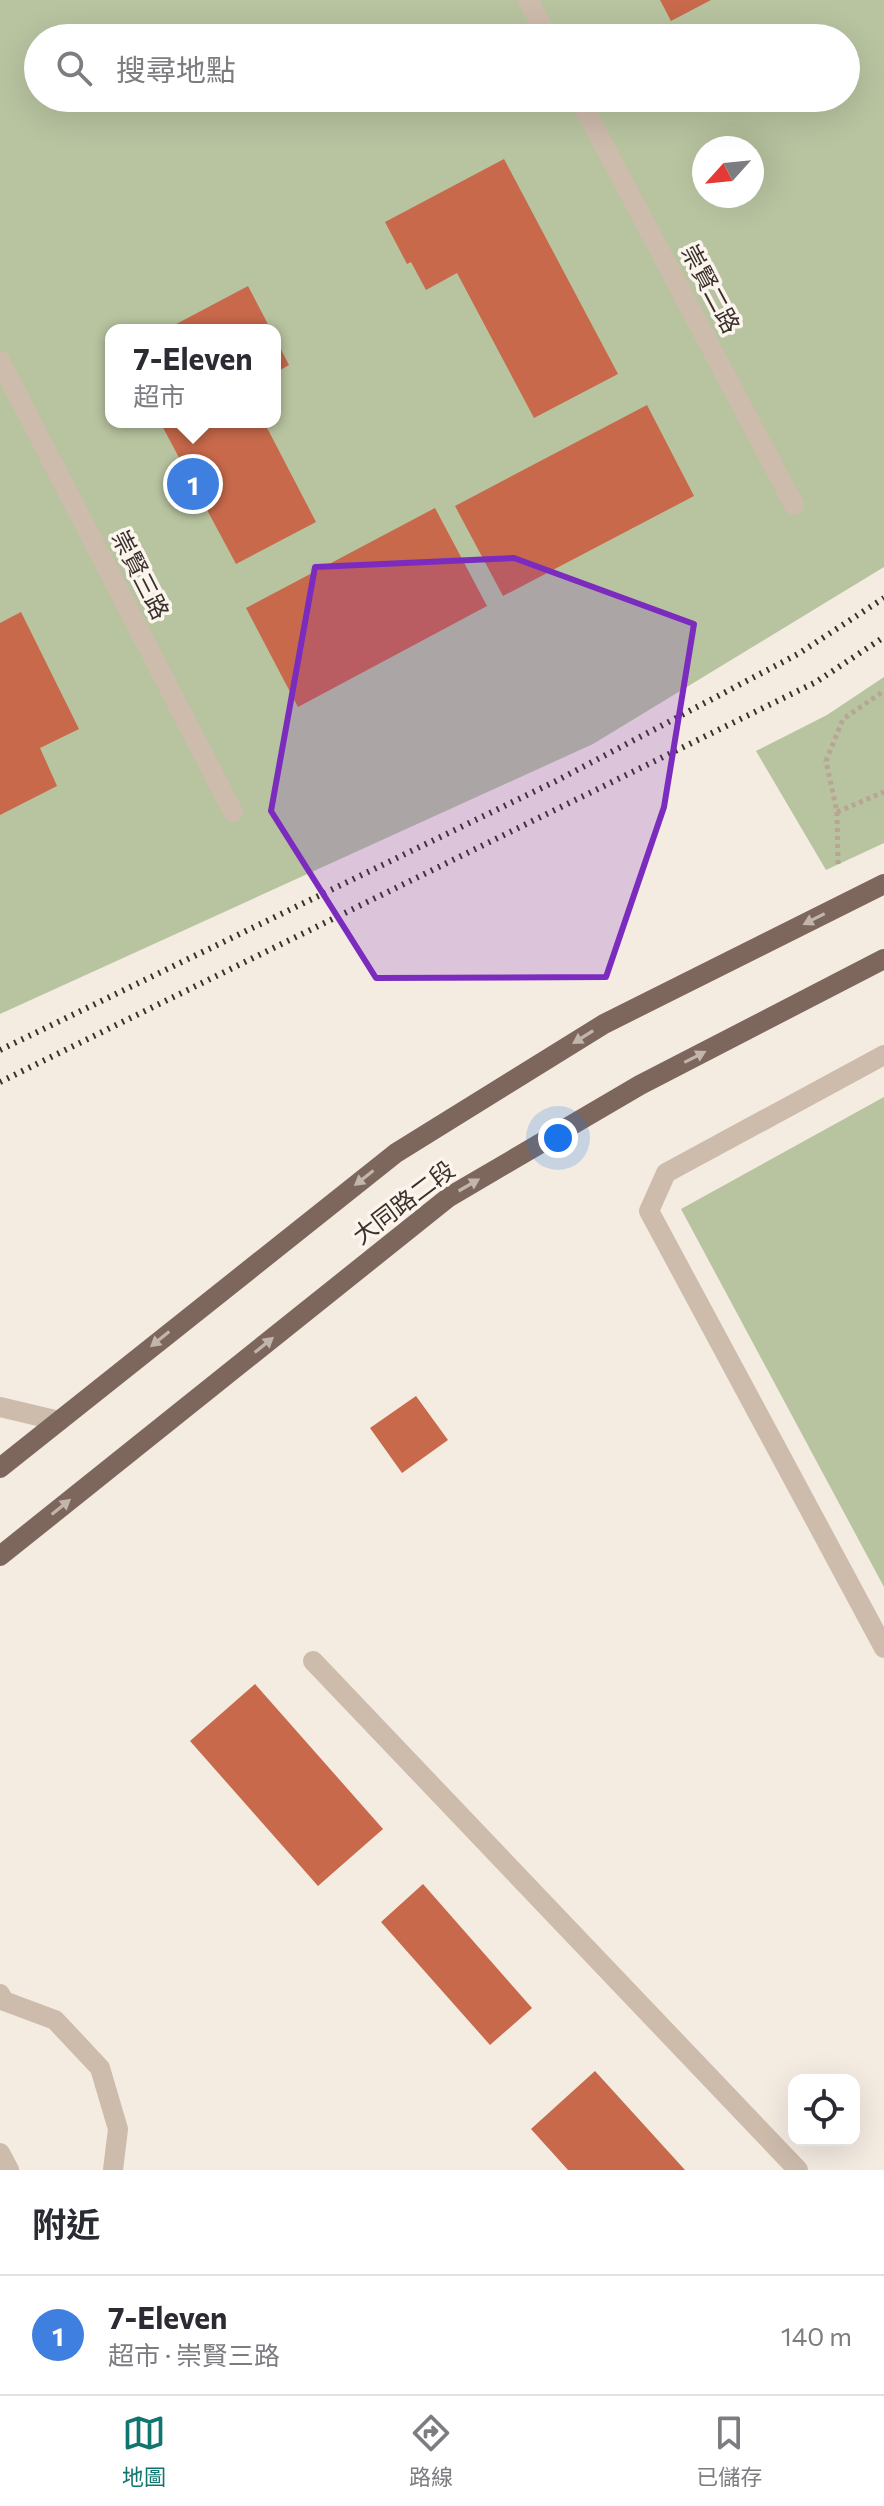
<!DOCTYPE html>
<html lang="zh-TW">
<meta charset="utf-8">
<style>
:root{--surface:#fff;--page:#f7f7f7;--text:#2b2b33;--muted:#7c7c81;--line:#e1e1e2;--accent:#0f766e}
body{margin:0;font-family:Commissioner,"Noto Sans TC",sans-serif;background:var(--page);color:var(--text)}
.controls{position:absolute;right:24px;bottom:24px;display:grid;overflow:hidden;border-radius:16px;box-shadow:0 8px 32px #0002}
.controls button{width:72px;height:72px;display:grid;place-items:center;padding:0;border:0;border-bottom:2px solid var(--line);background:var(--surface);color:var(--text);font:40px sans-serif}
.compass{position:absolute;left:692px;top:136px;width:72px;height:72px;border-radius:50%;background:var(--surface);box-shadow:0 8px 32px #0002;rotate:243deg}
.you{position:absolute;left:558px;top:1138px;width:28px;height:28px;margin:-20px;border:6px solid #fff;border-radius:50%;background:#1a73e8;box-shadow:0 0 0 12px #1a73e833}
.badge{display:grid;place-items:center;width:52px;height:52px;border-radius:50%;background:var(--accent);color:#fff;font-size:26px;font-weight:700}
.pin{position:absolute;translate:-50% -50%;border:4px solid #fff;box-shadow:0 2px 8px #0006}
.popup{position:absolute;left:105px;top:324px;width:176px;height:104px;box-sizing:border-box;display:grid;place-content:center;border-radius:16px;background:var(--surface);filter:drop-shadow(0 2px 6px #0005);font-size:26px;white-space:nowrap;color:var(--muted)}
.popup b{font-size:30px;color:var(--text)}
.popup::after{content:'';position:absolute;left:50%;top:100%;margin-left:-16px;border:16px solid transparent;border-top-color:var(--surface)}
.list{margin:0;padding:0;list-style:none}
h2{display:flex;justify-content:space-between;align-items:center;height:104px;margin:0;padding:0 32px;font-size:34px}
h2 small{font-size:26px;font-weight:400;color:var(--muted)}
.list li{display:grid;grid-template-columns:52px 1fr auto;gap:24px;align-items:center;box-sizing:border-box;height:120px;padding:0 32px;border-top:2px solid var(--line)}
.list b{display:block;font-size:30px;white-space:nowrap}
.list p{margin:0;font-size:26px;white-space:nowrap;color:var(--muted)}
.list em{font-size:26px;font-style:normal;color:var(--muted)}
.icon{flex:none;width:44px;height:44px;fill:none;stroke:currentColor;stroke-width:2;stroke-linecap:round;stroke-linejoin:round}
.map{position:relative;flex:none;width:884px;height:2170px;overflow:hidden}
.search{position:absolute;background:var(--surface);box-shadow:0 8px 32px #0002;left:24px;right:24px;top:24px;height:88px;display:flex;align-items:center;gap:20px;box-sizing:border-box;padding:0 28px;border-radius:44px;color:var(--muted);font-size:30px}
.sheet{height:224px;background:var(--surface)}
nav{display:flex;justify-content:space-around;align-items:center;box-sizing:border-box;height:112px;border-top:2px solid var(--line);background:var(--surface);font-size:22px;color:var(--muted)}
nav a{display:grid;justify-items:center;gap:4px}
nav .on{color:var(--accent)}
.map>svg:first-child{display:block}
.green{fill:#b8c4a0;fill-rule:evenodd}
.building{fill:#c8694b}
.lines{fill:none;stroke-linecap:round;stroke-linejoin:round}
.path{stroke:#b9a596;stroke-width:5;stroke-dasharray:4 4;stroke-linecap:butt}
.lane{stroke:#cdbbac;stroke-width:20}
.street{stroke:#cdbbac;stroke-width:20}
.primary{stroke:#7d675c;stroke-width:20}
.rail{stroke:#3b302b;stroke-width:6;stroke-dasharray:2 6;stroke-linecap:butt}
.oneway{fill:#c2b5ac}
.marked{fill:#7b2cbf;fill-opacity:0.2;stroke:#7b2cbf;stroke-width:6;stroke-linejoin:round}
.labels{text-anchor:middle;stroke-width:7;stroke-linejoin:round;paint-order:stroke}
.street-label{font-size:24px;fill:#3b302b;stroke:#fbf5ee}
</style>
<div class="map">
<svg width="884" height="2170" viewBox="0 0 884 2170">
<rect width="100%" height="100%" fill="#f4ebe1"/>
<path class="green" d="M0,0H884V567L593,744L0,1014ZM38,38H846V98H38ZM704,148H752V196H704ZM111,330H275V422H111Z
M884,677V843L826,870L756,751L827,715Z
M884,1097V1587L681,1209Z"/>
<path class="building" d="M660,0H711L671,21Z
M504,159L618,374L534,418L457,273L426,290L411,262L407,264L385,222Z
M248,286L271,330H165Z
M275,338L289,365L275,373Z
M647,405L694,496L503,596L455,506Z
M160,422H264L316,522L236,564Z
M435,508L487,606L298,707L246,608Z
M21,612L79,729L40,748L57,786L0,815V623Z
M416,1396L448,1440L402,1473L370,1428Z
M255,1684L383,1829L318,1886L190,1741Z
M423,1884L532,2008L490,2045L381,1922Z
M595,2071L685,2170H568L531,2129Z"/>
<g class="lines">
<path class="path" d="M837,812L884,792
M838,864L837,812L826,761L843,719L884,691"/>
<path class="lane" d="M0,1407L59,1421
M0,1994L4,2001L55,2020L100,2068L118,2129L113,2170
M0,2153L9,2170"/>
<path class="street" d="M528,0L548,38
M579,98L794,505
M0,361L233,812
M884,1055L666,1173L649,1211L884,1648
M313,1661L798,2170"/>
<path class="primary" d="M0,1468L396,1153L604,1024L884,884
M0,1556L449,1197L640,1085L884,959"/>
<path class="rail" d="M0,1050L556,781L798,654L884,598
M0,1082L816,682L884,637"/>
</g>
<defs><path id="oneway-solid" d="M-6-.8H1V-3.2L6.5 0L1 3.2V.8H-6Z" transform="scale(2)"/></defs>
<g class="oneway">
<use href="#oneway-solid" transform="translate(814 919) rotate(153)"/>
<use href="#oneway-solid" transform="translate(583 1037) rotate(148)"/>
<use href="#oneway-solid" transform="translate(695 1057) rotate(-27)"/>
<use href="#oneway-solid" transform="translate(364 1178) rotate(142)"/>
<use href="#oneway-solid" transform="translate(469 1185) rotate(-30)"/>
<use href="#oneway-solid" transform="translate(160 1339) rotate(141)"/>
<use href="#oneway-solid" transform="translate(264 1345) rotate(-39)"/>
<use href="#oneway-solid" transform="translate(61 1507) rotate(-39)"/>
</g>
<path class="marked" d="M514,558L694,624L664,807L606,977L376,978L271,811L315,567Z"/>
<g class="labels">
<g class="street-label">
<text transform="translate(710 289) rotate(62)" y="8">崇賢二路</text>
<text transform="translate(140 575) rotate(63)" y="8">崇賢三路</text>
<text transform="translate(404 1203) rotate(-37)" y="8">大同路二段</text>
</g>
</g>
</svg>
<div class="controls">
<button><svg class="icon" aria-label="locate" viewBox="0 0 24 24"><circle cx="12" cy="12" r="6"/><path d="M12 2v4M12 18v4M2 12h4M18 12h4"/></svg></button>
</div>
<svg class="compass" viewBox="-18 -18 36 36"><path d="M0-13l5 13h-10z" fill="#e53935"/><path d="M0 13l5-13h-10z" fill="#7c7c81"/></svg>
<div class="you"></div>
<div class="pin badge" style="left:193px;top:484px;background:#3f7fe0">1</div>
<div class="popup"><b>7-Eleven</b>超市</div>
<div class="search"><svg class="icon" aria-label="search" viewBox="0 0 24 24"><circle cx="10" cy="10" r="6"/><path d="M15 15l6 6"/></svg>搜尋地點</div>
</div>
<section class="sheet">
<h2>附近<small></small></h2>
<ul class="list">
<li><span class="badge" style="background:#3f7fe0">1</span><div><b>7-Eleven</b><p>超市 · 崇賢三路</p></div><em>140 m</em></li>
</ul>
</section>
<nav>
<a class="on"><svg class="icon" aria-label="map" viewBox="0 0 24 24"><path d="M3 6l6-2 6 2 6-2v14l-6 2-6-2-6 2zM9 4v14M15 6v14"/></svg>地圖</a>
<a><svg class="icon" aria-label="directions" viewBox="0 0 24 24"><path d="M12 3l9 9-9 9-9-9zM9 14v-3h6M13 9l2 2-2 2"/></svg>路線</a>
<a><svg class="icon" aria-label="saved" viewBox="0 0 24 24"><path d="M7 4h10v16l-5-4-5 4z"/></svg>已儲存</a>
</nav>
